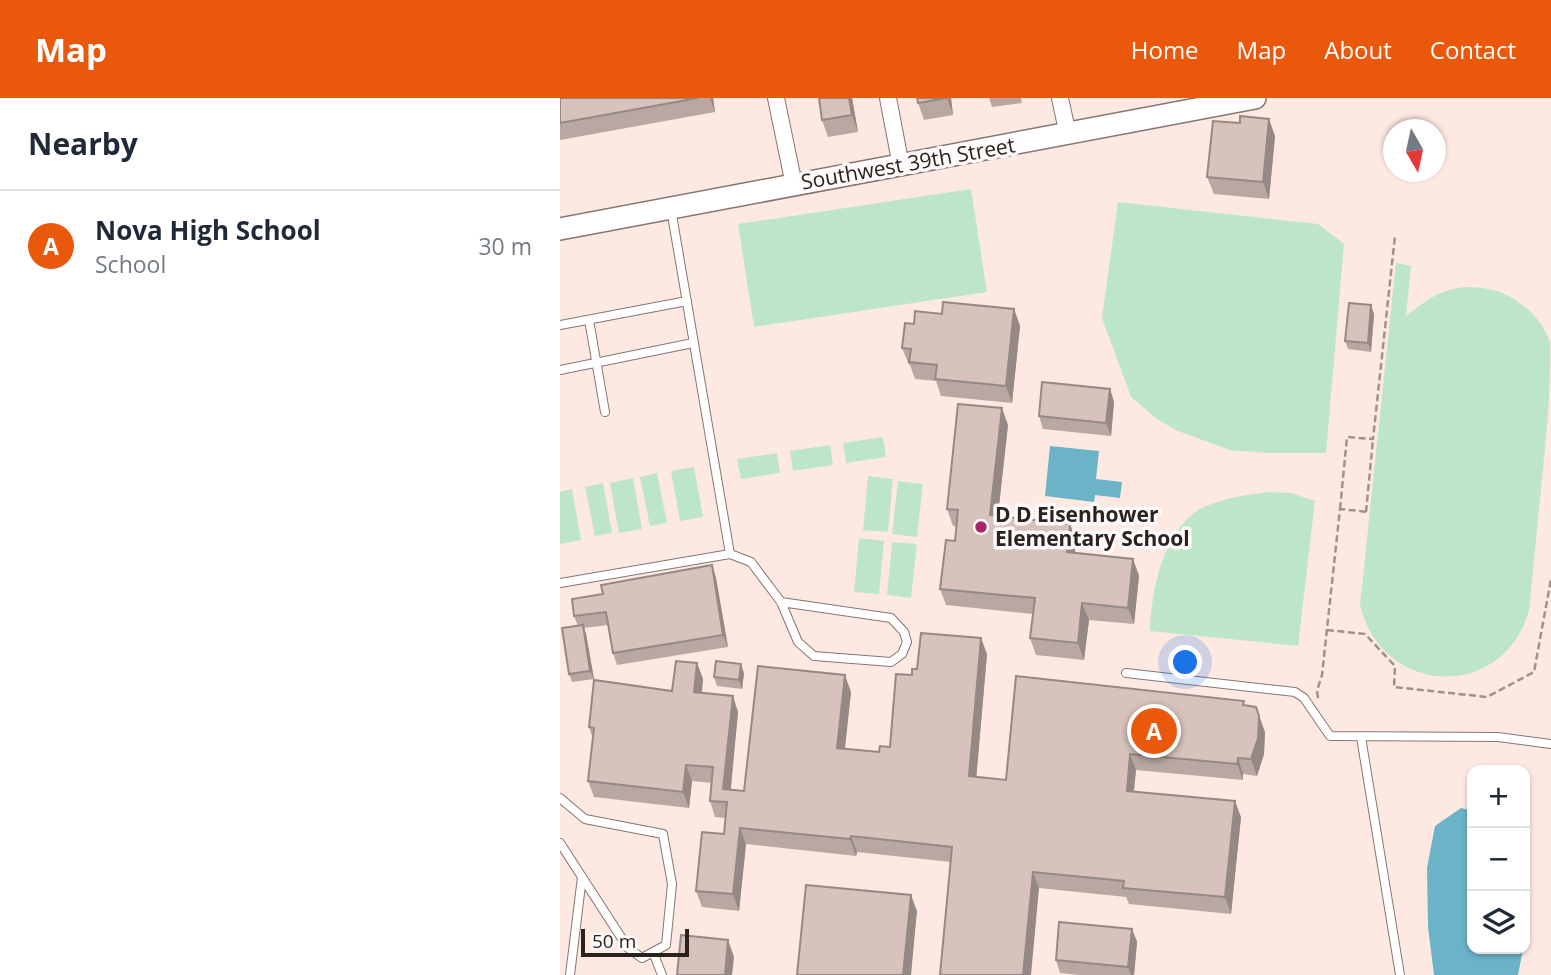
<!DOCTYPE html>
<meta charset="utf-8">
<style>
:root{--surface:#fff;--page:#f2f2f3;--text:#1f2937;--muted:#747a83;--line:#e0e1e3;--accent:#ea580c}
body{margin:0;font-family:"Open Sans",sans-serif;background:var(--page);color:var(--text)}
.controls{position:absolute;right:21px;bottom:21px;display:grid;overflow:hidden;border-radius:14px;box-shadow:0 2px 5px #0004}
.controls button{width:63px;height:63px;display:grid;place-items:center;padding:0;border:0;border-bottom:2px solid var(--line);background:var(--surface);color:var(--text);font:35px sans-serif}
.compass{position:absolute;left:823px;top:21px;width:63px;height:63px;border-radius:50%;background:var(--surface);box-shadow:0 2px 5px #0004;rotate:171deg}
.scale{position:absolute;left:21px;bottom:18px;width:108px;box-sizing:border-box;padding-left:7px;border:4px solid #29221f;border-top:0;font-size:19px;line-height:24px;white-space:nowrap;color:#29221f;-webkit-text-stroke:5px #fefaf9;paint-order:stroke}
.you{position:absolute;left:626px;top:565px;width:24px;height:24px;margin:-18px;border:5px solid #fff;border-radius:50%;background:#1a73e8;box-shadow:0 0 0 10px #1a73e833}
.badge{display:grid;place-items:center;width:46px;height:46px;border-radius:50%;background:var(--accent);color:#fff;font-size:23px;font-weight:700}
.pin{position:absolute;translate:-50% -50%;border:4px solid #fff;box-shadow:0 2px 7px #0006}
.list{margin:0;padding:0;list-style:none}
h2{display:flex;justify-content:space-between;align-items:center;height:91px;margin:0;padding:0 28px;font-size:30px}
h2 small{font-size:23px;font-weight:400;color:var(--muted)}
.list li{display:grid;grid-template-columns:46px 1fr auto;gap:21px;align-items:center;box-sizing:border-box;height:112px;padding:0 28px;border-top:2px solid var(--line)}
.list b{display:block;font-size:26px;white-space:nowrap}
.list p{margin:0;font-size:23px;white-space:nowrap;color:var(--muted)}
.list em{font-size:23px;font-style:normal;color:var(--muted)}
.icon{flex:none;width:38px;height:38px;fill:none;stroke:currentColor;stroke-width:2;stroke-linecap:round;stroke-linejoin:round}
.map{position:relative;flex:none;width:991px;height:877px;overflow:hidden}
header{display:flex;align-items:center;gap:42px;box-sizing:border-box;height:98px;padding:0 35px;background:var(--accent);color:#fff}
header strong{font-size:33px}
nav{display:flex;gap:38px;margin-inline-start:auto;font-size:24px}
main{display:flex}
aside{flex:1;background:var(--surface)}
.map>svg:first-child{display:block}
.green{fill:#bce6c7}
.water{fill:#6bb3c7}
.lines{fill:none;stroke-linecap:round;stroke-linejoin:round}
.lane-casing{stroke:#87756f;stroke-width:10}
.street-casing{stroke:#87756f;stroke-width:18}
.secondary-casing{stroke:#87756f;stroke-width:24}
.path{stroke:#9f918c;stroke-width:2.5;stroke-dasharray:7 3.5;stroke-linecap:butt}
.lane{stroke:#fff;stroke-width:8}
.street{stroke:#fff;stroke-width:16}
.secondary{stroke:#fff;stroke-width:21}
.wall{fill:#b9a8a2}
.shaded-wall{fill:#968884}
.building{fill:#d7c3bc;stroke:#968884;stroke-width:2}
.poi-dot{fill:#aa236b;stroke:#fefaf9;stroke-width:2.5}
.labels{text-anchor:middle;stroke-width:7;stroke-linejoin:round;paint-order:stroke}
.street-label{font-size:21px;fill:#29221f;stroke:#fefaf9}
.poi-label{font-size:21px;font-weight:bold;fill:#29221f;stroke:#fefaf9;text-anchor:start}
</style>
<header>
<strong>Map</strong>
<nav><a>Home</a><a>Map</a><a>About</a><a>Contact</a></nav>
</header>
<main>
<aside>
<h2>Nearby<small></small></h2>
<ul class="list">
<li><span class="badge">A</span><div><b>Nova High School</b><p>School</p></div><em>30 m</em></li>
</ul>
</aside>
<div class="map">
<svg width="991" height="877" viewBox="0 0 991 877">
<rect width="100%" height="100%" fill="#fde9e2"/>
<path class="green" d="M411,91L427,194L194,229L178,126Z
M558,104L758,126L784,146L766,355H709L670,352L618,333L597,321L571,299L542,220Z
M836,165L851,168L846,218C875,195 894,183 933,192C958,199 982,219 990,245C991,265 989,308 987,330C981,391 975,451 969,512C945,603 822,600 800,507Z
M323,339L326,359L286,365L283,345Z
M270,347L273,367L233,373L230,353Z
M217,355L220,375L181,381L177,361Z
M134,369L143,419L120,423L111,373Z
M97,375L107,425L90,428L80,379Z
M308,378L333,381L328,434L303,432Z
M73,380L82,431L59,435L50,385Z
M338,383L363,386L357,439L332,436Z
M43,385L52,435L35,438L25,389Z
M12,391L21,442L0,446V394Z
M709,394L731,395L755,403L738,548L590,533C591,494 603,432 640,411C662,400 685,397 709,394Z
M299,440L324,443L319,496L294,494Z
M332,444L357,446L351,500L327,497Z"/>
<path class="water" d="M490,348L539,353L536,381L562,384L560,400L535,397L534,404L485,398Z
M901,710L912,713V851H963L958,877H874L868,829L867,770L875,728Z"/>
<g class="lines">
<g class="lane-casing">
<path id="lane" d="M29,222L45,314
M0,227L127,203
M0,272L133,245
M170,456L191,464L221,504L238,544L254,558L331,564L342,556L347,544L344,534L331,520L221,504
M0,485L170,456L111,111
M566,575L735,594L744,600L770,638L938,639L991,646
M801,639L840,877
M0,745L68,850L82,860L106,847L112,786L103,736L25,721L0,700
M93,854L102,877
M10,877L22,779"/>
</g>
<g class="street-casing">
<path id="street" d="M216,0L234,87
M328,0L341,68
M500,0L508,37"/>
</g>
<g class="secondary-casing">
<path id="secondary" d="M0,131L695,0"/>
</g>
<path class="path" d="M780,411L787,339L813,341L835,138
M806,414L813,341
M767,532L805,536L835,568L834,589L927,599L974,574L991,481
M758,600L757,593L762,577L780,411L809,414"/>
<use href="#lane" class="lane"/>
<use href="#street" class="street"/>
<use href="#secondary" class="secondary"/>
</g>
<path class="wall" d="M0,0H153L155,14L0,42Z
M292,0L298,34L268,39L262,22Z
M391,0L393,17L364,22L358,5Z
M429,0H461L462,5L432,9Z
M680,25L715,38L709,101L654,96L647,79Z
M454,211L460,228L452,305L381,298L376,283L355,281L350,267H349L342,250L354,226L382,216Z
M814,216L811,254L788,251L785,243Z
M550,291L554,304L551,338L483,331L479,318Z
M448,327L438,418L516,442L515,455L573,461L579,478L574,526L529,522L524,562L476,557L470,540L473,516L386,507L380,491L395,443L397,428H393L387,411Z
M152,467L156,480L168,549L57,567L53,555L48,527L24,530L26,536L34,581L12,584L9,576L18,528L14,518L43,496Z
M427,556L416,679L446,682L686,608L705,634L704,656L697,678L683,676V682L576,672L574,693L681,719L671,816L569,806L566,799L479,790L391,764L297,754L296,758L186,746L179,813L142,809L136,793L164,736L166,720L155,719L150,703L152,685L132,683L129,710L34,699L28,683L33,641L29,629L112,593L137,565L143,581L142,595L178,614L171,691L184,693L291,594L285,651L319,654L330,649L352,577L357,571Z
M184,575L182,591L157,588L154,579Z
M572,831L577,844L574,877H519L500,875L496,862Z"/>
<path class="shaded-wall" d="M150,0H153L155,14Z
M289,0H292L298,34L292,17Z
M387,0H391L393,17Z
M709,21L715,38L709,101L703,84Z
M811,207L814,216L811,254L808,245Z
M454,211L460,228L452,305L446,288Z
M550,291L554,304L551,338L546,325Z
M442,310L448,327L436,434L430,417Z
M510,426L516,442L513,471L507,454Z
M573,461L579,478L574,526L568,510Z
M152,467L156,480L168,549L163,537Z
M522,505L529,522L524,562L518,545Z
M23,527L26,536L34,581L30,573Z
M421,540L427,556L415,695L409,678Z
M137,565L143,581L140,610L134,594Z
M181,566L184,575L182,591L179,582Z
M285,577L291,594L283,666L277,650Z
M173,598L178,614L169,707L163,691Z
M696,609L705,634L704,656L697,678L691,661Z
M570,656L576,672L572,709L567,693Z
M678,660L683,676V682L677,666Z
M126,667L132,683L129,710L123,694Z
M675,703L681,719L671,816L665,799Z
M180,730L186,746L179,813L173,796Z
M291,738L297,754L296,758L290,741Z
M473,774L479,790L471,877H463Z
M351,797L357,813L351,877H343Z
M572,831L577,844L574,877H571L568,869Z
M168,842L174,859L172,877H165Z"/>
<path class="building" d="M0,0H138L0,25Z
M259,0H289L292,17L262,22Z
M357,0H387L358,5Z
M680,18L709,21L703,84L647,79L653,23L680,25Z
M383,204L454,211L446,288L375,281L377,267L349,264L351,251L342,250L345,225L354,226L355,213L382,216Z
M789,205L811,207L808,245L785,243Z
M482,284L550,291L546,325L479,318Z
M398,306L442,310L430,417L510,426L507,454L573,461L568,510L522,505L518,545L470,540L475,500L380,491L386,442L395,443L398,412L387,411Z
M152,467L163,537L53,555L46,514L14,518L12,501L43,496L41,487Z
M23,527L30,573L9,576L2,530Z
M361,535L421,540L409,678L446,682L456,578L684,603L683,607L696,609L699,618L698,640L691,661L678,660L677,666L570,656L567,693L675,703L665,799L563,790L564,783L473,774L463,877H380L392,749L291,738L290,741L180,730L173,796L136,793L142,734L164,736L167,704L150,703L153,669L126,667L123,694L28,683L34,630L29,629L34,582L112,593L116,563L137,565L134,594L173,598L163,691L184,693L198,568L285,577L277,650L319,654L320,648L330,649L336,576L352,577V571H357Z
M156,563L181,566L179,582L154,579Z
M246,787L351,797L343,877H237Z
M499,824L572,831L568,869L496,862Z
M121,837L168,842L165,877H167H117Z"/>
<circle class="poi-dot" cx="421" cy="429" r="7"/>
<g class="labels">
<g class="street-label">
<text transform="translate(348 66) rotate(-10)" y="7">Southwest 39th Street</text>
</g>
<g class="poi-label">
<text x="435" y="424">D D Eisenhower<tspan x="435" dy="24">Elementary School</tspan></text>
</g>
</g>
</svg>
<div class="controls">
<button>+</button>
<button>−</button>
<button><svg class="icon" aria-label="layers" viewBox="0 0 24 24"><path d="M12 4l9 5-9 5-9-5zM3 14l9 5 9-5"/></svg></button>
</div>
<svg class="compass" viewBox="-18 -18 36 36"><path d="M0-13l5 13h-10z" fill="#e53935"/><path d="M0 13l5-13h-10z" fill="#747a83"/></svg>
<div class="scale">50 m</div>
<div class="you"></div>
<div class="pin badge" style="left:594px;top:633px">A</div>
</div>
</main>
